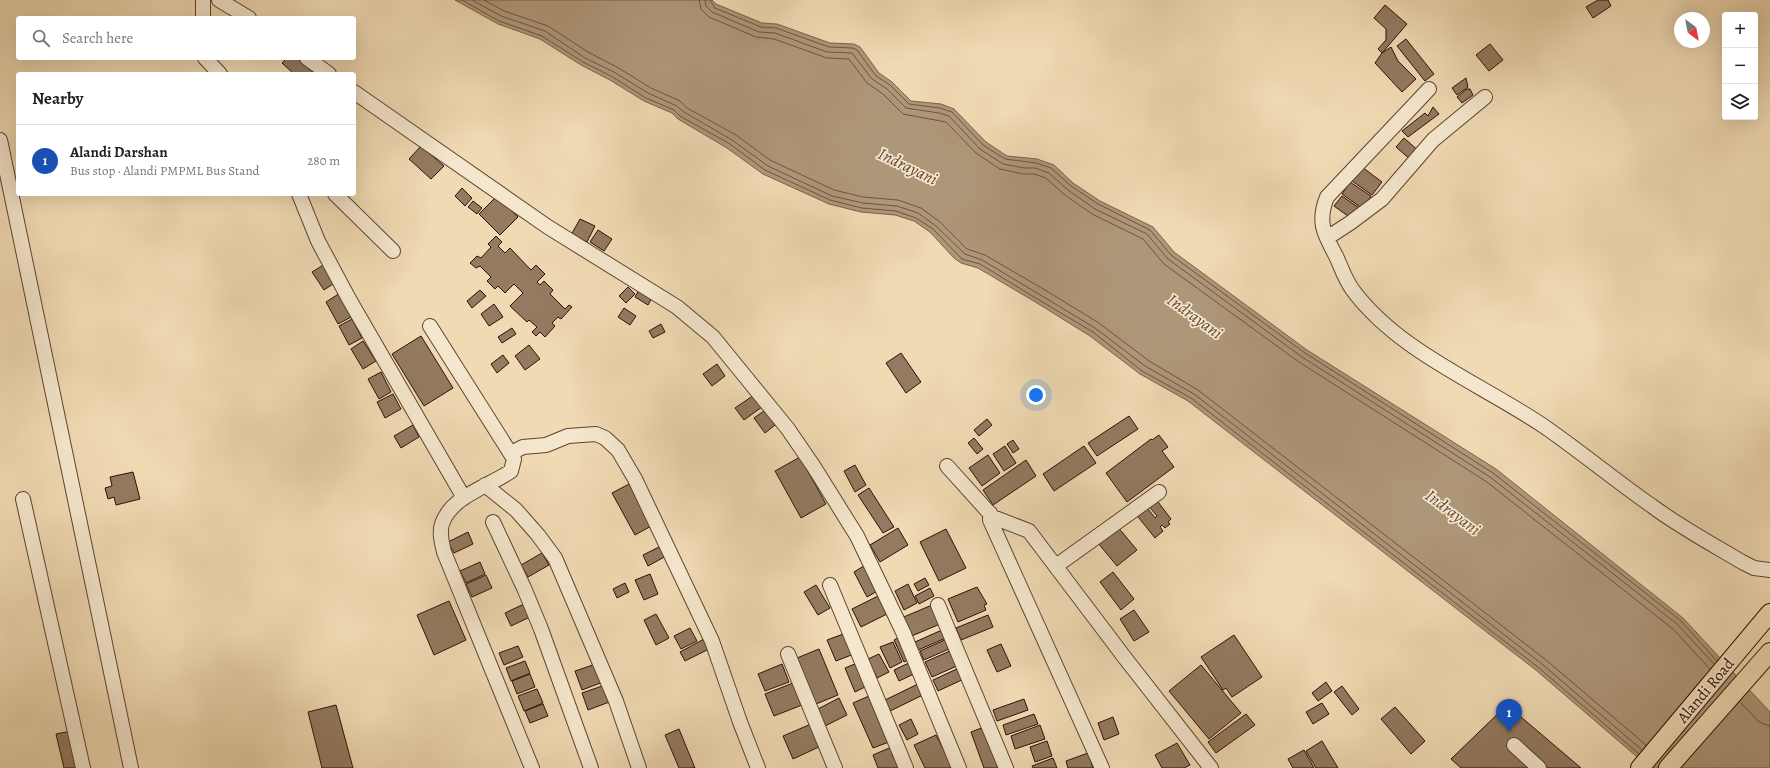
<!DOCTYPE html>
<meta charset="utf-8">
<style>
:root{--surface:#fff;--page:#f2f2f2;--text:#222;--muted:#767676;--line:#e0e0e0;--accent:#8f2418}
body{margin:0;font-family:Alegreya,serif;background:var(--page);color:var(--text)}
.controls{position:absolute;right:12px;top:12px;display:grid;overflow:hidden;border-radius:4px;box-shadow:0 4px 16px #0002}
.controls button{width:36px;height:36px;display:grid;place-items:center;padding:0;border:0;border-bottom:1px solid var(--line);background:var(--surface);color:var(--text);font:20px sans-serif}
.compass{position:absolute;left:1674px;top:12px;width:36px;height:36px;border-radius:50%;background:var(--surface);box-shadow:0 4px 16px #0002;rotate:148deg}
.you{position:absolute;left:1036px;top:395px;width:14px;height:14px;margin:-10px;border:3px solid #fff;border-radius:50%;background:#1a73e8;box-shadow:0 0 0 6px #1a73e833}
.badge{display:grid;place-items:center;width:26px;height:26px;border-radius:50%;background:var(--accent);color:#fff;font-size:13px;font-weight:700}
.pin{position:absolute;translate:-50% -33px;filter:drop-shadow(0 1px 2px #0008)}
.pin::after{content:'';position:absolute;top:21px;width:14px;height:12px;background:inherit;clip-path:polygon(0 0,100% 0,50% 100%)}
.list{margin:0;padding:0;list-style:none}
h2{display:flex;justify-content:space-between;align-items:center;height:52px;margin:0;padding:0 16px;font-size:17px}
h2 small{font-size:13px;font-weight:400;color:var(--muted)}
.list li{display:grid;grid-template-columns:26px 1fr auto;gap:12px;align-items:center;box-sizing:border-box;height:72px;padding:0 16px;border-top:1px solid var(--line)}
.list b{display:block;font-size:15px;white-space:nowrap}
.list p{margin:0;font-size:13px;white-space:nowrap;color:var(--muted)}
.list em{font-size:13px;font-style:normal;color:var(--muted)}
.icon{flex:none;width:22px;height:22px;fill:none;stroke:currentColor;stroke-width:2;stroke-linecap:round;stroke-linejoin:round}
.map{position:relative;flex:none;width:1770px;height:768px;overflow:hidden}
.search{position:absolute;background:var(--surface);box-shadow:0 4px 16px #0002;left:16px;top:16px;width:340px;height:44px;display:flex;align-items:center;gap:10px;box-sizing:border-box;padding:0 14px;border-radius:4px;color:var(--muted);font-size:15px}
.panel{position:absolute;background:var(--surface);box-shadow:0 4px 16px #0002;left:16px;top:72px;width:340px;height:124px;border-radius:4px}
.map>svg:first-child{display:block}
.water{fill:#ae9678;stroke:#7b614a}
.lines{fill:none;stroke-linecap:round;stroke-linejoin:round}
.shore{stroke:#6e543f;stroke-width:1}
.building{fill:#937a60;stroke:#2e1106}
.minor-casing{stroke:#5e4331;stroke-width:16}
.major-casing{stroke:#2e1106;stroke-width:20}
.minor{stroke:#f5e7ce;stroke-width:14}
.major{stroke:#f0dab3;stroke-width:18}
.labels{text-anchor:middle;stroke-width:3.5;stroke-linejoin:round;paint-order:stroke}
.street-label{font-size:16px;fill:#2e1106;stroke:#f5e7ce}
.water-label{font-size:17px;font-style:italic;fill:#614634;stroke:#f5e7ce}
</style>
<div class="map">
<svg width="1770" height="768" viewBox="0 0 1770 768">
<rect width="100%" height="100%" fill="#f0dab3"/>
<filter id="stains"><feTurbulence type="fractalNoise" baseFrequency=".005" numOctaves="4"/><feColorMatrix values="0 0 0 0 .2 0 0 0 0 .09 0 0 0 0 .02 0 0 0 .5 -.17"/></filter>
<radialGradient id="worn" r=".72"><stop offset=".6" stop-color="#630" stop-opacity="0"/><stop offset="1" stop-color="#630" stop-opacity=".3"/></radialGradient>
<path class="water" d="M455,0H712L716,4L762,23L777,24L830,43L854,44L860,47L879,73L892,82L911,101L941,104L954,109L986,142L1007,156L1037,159L1054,165L1073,183L1100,201L1153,227L1174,252L1307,350L1496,469L1683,618L1770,712V768H1650L1537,671L1188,401L1140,374L1090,336L1037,303L978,268L961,263L954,258L930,232L914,221L895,215L861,212L829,204L763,174L727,148L678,119L672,113L644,101L610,80L581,65L540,39L498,24Z"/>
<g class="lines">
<path class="shore" d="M462,0L499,21L542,36L583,62L611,76L646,98L674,110L680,116L730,144L765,170L830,200L862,208L896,211L916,218L933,229L962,259L980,264L1039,300L1093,332L1142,371L1191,398L1539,668L1639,754
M472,0L501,16L545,31L585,58L614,72L648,93L677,106L684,112L732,140L768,166L832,196L863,203L897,206L918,213L936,226L965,254L982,260L1042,296L1095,328L1145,366L1194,394L1542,664L1642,750
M484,0L504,11L548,26L588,52L617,67L651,88L680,101L687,108L736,135L770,160L834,190L863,197L898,200L921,208L940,222L967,249L985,255L1045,290L1099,323L1149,361L1198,390L1546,660L1646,745
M699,0L701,9L709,17L756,37L774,39L827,58L849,59L867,83L883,94L903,114L946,122L976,153L1000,169L1023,174H1034L1046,178L1065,195L1092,214L1143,239L1164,264L1299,362L1487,482L1673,629L1710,669
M705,0L706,6L712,12L759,32L775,33L827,52L852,53L872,79L887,89L906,108L939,113L949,116L980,149L1003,164L1024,168H1035L1049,173L1068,190L1095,209L1147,234L1168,259L1302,357L1490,477L1677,624L1714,664
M710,0L715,8L761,27L776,28L829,47L853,48L857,50L876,76L890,85L909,104L940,108L952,112L983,145L1005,159L1036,163L1051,168L1071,186L1098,204L1150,230L1171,255L1305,353L1493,473L1681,621L1717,661
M1740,702L1759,722L1770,726"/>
</g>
<path class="building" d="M1598,0H1608L1611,6L1593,18L1586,7Z
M1385,5L1407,24L1382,53L1378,49L1386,40V29L1374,18Z
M1406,39L1434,74L1425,81L1397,46Z
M1490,44L1503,60L1489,71L1476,55Z
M1391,47L1398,61L1416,79L1402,92L1375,63L1382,53Z
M287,58H297L315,74H294L282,63Z
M1466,78L1468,87L1457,95L1452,88Z
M1467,89H1470L1473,95L1462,103L1457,97Z
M1433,107L1439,114L1408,137L1402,131L1425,113L1428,116Z
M1404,138L1420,152L1412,161L1396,147Z
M421,146L444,166L431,179L409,159Z
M1362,167L1382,182L1372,195L1352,181Z
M1350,182L1371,196L1363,209L1342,194Z
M462,188L472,198L465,206L455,196Z
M497,196L518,217L500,235L479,214Z
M1342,196L1359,208L1352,219L1334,206Z
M473,201L482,208L477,214L468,207Z
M580,219L595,226L587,242L571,235Z
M598,230L612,239L604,251L590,242Z
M496,236L502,242L498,246L505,253L510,248L531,270L536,265L545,274L537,282L540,285L544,281L553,290L550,294L565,309L569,305L572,307L561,319L558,317L552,323L555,326L545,337L540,332L536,336L532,332L537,327L529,320L527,322L510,306L523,293L514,284L505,293L498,286L495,289L487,281L491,277L480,266L476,268L470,263L477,256L481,258L491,247L488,244Z
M325,264L336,282L324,290L312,272Z
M628,287L635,294L626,303L619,296Z
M640,288L653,296L648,305L635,297Z
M480,290L486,296L472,308L467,301Z
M340,293L353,316L338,324L326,302Z
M494,304L503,317L489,326L481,314Z
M624,308L636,316L630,325L618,317Z
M352,319L362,338L349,345L339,326Z
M661,324L665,332L653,338L649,331Z
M512,328L516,334L502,343L498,337Z
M421,336L453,388L424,406L392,354Z
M363,341L376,361L363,369L351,349Z
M529,345L540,359L525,370L515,356Z
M901,353L921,382L906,393L886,363Z
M503,355L509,363L497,373L491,364Z
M717,364L725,376L712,386L703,374Z
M381,372L391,392L379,399L368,379Z
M393,394L401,409L385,418L377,402Z
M754,395L762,407L744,420L735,408Z
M764,411L775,425L765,433L754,418Z
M1129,416L1138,429L1097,456L1088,443Z
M987,419L992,425L979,436L974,430Z
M413,425L419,437L401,448L394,436Z
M1159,435L1168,447L1162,451L1174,467L1127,502L1106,473L1151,439L1152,440Z
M974,438L983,449L977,454L968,443Z
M1013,440L1019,449L1013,453L1007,444Z
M1005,446L1016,463L1004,471L993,454Z
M1084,446L1096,463L1054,491L1043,474Z
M988,455L1000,473L982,486L969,468Z
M800,457L826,504L801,518L775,471Z
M1026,460L1036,476L993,505L983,490Z
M855,465L866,485L855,492L844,471Z
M133,472L140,499L116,505L114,497L108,499L105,488L112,486L110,477Z
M631,483L653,525L635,535L612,493Z
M869,488L894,527L883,533L858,495Z
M1155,498L1171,519L1168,522L1170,524L1165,528L1162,525L1160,527L1163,531L1155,538L1135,513L1145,505L1155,518L1157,516L1147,504Z
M1117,526L1137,550L1117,566L1098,543Z
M898,528L908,545L880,562L870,545Z
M946,529L966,568L939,581L920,542Z
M468,532L473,544L454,553L448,542Z
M663,545L668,555L648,566L643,555Z
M542,553L549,565L528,577L521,565Z
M480,562L485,574L466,583L460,571Z
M867,564L881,589L867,597L854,572Z
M1113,572L1134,599L1121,610L1100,582Z
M650,574L658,594L644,600L635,580Z
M486,575L492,588L472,597L466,584Z
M925,578L929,585L918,591L914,584Z
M625,583L629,592L617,598L613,589Z
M908,584L917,603L904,610L895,591Z
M816,585L830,608L818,615L804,592Z
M977,587L987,604L984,605L986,610L958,622L948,599Z
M930,588L934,596L919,604L915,596Z
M880,595L889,613L861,627L852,609Z
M449,601L466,640L434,655L417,615Z
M526,603L532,616L511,626L505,613Z
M932,605L940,624L907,638L899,619Z
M1134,610L1149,632L1134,641L1120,619Z
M656,614L669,638L656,645L644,620Z
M988,615L993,627L961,640L956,628Z
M690,628L697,641L681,649L674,636Z
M942,630L946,638L918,650L915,642Z
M846,633L854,654L836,661L827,640Z
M1234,635L1262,677L1232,697L1226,688L1223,690L1201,657Z
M902,636L912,658L904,662L894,640Z
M704,639L709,649L685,661L680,652Z
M947,639L951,648L924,660L920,651Z
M893,642L902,662L890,668L880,647Z
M1001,644L1011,666L997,672L987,650Z
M518,646L523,657L504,665L499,653Z
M819,649L838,695L816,704L797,658Z
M952,650L959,665L932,677L925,662Z
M879,654L889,672L877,678L868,659Z
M525,661L530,673L511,681L506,668Z
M913,661L918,672L899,681L894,670Z
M857,663L867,686L855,692L845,668Z
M596,664L603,682L582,690L575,671Z
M782,664L789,682L765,691L758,674Z
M1201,665L1241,713L1209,739L1169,691Z
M961,667L966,678L938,691L933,680Z
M530,674L535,687L517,694L512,681Z
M922,682L927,693L886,713L881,702Z
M1326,682L1332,691L1318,701L1312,693Z
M793,683L802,705L774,716L765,694Z
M605,685L612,701L588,710L582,693Z
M1342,686L1359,709L1352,715L1334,692Z
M537,689L543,703L524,711L518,696Z
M869,696L889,742L873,748L853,703Z
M839,698L847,715L825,726L816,710Z
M1024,699L1028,710L997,721L993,710Z
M1322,703L1329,714L1313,724L1306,712Z
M543,704L548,716L530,723L525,711Z
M336,705L353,768H322L308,712Z
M1507,705L1581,768H1461L1451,759Z
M1395,707L1425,741L1411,754L1381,719Z
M1034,714L1038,724L1006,735L1003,725Z
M1246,714L1255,725L1216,753L1208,742Z
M1113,717L1119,734L1104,740L1098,723Z
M911,719L918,734L907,740L899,725Z
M811,724L821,746L793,759L783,736Z
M1040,725L1045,739L1015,749L1011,736Z
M984,727L998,768H984L971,732Z
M679,729L695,768H679L665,735Z
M71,731L79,768H64L56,734Z
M936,735L953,768H925L914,745Z
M1047,741L1052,756L1035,762L1030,747Z
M1322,741L1338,768H1316L1306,751Z
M1177,743L1190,765L1184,768H1162L1155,755Z
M894,746L897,753L892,755L895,760L899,758L903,768H878L873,755Z
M1304,750L1314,768H1293L1288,759Z
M1088,753L1093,768H1068L1066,761Z
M1053,758L1057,768H1033L1032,766Z"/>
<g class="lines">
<g class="minor-casing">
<path id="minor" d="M203,0V18
M219,0L249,18
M205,58L220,74
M307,58L329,74
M1429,89L1327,197C1317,222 1324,234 1336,256C1341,267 1345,279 1352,289C1398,352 1482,384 1545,427C1581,452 1616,481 1652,506C1680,527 1712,544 1742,562L1754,568L1770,570
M354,92L548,227L677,307L713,337L788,429L814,467L857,536L903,632L959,768
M0,140L131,768
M299,194L318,241L349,299L464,498
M335,194L393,251
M1327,238L1350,223L1382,199L1433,140L1485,97
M430,326L514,459L511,471C490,486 451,496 442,524C439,533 442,543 444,552L532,768
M511,453L523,447L546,445L568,436L596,434L605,438L618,450L635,479L712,641L740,722L758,768
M947,466L993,517L1029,531L1125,658L1211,768
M485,485L516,510L538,535L555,558L616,701L639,768
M23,499L83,768
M990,513V520L1102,768
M493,522L524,588L541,629L591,768
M1056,566L1159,492
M830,585L906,768
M938,605L1006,768
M788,654L835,768
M1514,745L1539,768"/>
</g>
<g class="major-casing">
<path id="major" d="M1640,768L1770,613
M1668,768L1770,652"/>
</g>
<use href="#minor" class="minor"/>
<use href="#major" class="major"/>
</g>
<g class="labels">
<g class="street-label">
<text transform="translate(1705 690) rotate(-50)" y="6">Alandi Road</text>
</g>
<g class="water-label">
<text transform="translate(908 166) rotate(26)" y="6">Indrayani</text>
<text transform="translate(1195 316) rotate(36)" y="6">Indrayani</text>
<text transform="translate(1453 512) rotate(37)" y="6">Indrayani</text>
</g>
</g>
<rect width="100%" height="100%" filter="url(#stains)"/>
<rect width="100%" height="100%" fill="url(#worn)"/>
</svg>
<div class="controls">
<button>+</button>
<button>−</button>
<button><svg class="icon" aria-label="layers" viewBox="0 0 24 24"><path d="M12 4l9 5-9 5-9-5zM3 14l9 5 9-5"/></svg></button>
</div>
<svg class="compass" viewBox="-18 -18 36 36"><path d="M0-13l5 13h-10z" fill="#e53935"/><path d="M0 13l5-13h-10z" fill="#767676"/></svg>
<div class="you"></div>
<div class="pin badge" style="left:1509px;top:732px;background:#1a4fb4">1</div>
<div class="search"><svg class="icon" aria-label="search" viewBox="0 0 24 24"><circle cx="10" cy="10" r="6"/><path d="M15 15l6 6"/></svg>Search here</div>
<section class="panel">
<h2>Nearby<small></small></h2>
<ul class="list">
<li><span class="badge" style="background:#1a4fb4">1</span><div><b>Alandi Darshan</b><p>Bus stop · Alandi PMPML Bus Stand</p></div><em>280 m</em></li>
</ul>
</section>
</div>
